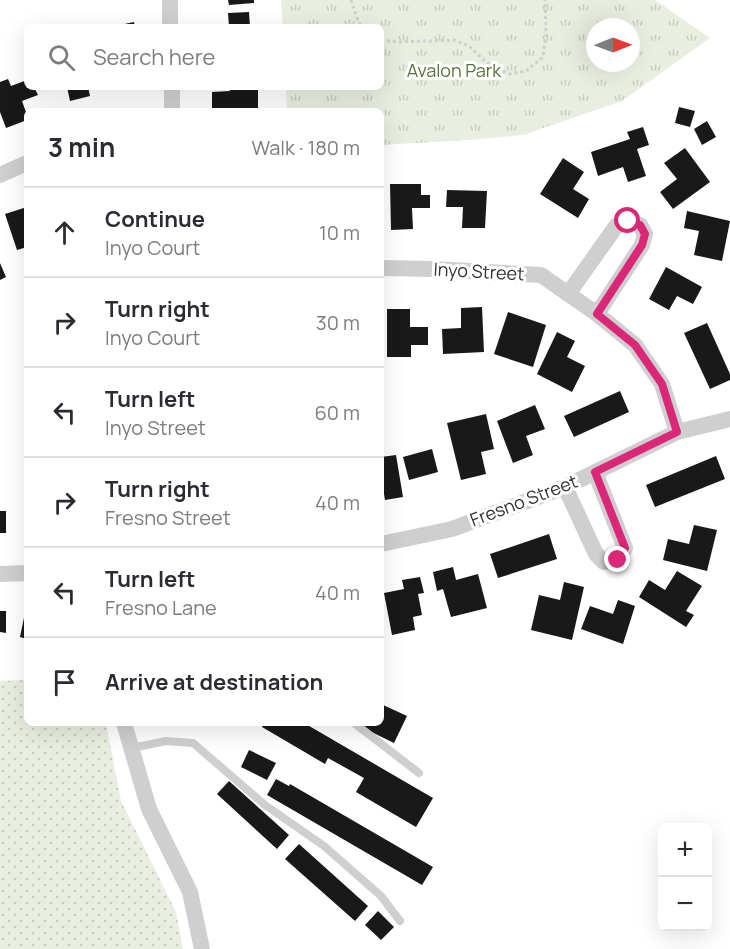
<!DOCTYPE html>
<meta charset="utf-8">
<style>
:root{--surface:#fff;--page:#f7f7f7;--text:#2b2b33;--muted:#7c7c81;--line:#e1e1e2}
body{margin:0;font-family:Manrope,sans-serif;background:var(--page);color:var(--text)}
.controls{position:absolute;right:18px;bottom:18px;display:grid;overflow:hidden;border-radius:9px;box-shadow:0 6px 24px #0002}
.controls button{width:54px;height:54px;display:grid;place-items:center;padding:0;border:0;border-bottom:2px solid var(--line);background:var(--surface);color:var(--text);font:30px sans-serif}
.compass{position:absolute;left:586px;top:18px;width:54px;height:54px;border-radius:50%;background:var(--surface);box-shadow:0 6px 24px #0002;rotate:89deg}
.stop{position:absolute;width:18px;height:18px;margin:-14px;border:4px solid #db2777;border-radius:50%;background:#fff}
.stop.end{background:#db2777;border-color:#fff;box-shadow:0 2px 6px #0008}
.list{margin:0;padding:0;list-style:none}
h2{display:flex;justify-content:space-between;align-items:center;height:78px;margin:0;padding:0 24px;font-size:26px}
h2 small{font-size:20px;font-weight:400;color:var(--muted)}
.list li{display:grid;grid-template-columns:39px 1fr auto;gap:18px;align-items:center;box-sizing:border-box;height:90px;padding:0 24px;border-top:2px solid var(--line)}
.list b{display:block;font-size:22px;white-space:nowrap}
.list p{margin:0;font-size:20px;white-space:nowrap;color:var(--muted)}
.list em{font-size:20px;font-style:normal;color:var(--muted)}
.icon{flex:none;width:33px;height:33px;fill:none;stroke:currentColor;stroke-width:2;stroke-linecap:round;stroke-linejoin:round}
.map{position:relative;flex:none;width:730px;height:949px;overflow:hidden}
.search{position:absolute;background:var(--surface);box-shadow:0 6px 24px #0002;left:24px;top:24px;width:360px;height:66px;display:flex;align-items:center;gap:15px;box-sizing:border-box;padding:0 21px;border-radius:9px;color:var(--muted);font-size:22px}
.panel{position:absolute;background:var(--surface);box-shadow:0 6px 24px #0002;left:24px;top:108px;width:360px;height:618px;border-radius:9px}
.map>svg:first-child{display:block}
.grass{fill:url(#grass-dots)}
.park{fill:url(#park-tufts);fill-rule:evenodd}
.building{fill:#191919}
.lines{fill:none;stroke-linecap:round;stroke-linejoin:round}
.path{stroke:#cfcfcf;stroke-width:3;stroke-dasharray:3 3;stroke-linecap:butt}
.lane{stroke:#cfcfcf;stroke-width:8}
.street{stroke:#cfcfcf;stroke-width:16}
.route{stroke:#db2777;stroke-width:8}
.labels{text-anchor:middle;stroke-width:6;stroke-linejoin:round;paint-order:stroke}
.park-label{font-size:18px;fill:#57733b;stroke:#fff}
.street-label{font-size:18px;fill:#323232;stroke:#fff}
</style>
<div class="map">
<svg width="730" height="949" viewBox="0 0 730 949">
<defs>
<pattern id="grass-dots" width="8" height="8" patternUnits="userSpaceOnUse" patternTransform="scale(1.5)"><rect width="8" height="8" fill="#e9efe0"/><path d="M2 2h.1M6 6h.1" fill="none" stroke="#c8cdc1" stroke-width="1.8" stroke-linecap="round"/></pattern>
<pattern id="park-tufts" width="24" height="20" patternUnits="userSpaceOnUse" patternTransform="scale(1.5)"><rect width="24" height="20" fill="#e9efe0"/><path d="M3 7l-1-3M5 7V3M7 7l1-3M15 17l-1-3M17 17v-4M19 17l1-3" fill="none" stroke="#c8cdc1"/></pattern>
</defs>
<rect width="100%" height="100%" fill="#fff"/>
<path class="grass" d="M27,680V723H106L121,801L176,912L183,949H0V681Z"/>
<path class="park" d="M281,0H655L710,38L622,101L523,135L471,140L381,145V111H287L286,87H381V27H283ZM595,27H631V63H595Z"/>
<path class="building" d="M228,0H254V3L229,5Z
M249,12L250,27H229L228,13Z
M134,22L135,27H115V26Z
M8,79L11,86L27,80V87H34L38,95L22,101L27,115V120L6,128L0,112V82Z
M67,87H88L90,96L70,101Z
M229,87H258V109L212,111V92L230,91Z
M679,107L695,111L690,127L675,123Z
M707,121L716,137L702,145L694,129Z
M643,127L649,145L637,149L646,176L628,182L623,167L598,176L591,152L630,139L627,132Z
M685,148L710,182L673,209L660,192L677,179L664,163Z
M563,158L584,172L573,189L589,199L578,218L540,194Z
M390,184H421V195H430V208H412L413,229L391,230Z
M447,190L487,191L485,228H462L463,207H446Z
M27,207V247L17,250L5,214Z
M687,211L730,221L722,261L694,255L699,231L684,228Z
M0,263L6,277L0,280Z
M666,267L702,287L693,304L677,296L669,310L649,299Z
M482,307L484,352L443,354L442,329L461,328V308Z
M387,309H410V327H428V345H411V357H387Z
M508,312L546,325L533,367L494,354Z
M707,323L730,374V380L710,389L684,333Z
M557,332L575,341L567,357L585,366L572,392L537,374Z
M620,391L629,412L574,437L564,416Z
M535,405L545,429L526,436L533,455L513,463L497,421Z
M486,414L494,449L481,452L486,474L461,480L447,423Z
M432,449L438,472L409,480L403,457Z
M396,455L403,497L385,500L383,488H381V457Z
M716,456L725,479L655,507L646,485Z
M0,511H6V533H0Z
M694,525L717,530L707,571L663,560L668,539L689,544Z
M549,534L557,559L498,578L490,554Z
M453,567L456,580L478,574L487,608L451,617L443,589L437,591L433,572Z
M677,571L702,586L686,611L694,615L686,627L639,597L649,580L665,590Z
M420,577L424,593L418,594L422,615L413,617L415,630L392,635L384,593L404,589L402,580Z
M564,582L584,587L572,640L531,630L539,595L560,600Z
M618,600L635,606L623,644L581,629L590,606L613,614Z
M26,608H27V639L20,637Z
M0,611H6V633L0,632Z
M381,704L407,716L394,743L353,723H381Z
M264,723H304L433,798L416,827L356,792L364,778L328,758L325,764L262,727Z
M249,750L276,763L267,780L241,767Z
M276,779L289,786L290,784L433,867L422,885L267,795Z
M229,781L289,835L277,849L217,794Z
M299,844L368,906L355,921L285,859Z
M378,911L394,927L381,940L365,925Z"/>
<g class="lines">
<path class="path" d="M351,0L358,21L362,27
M381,40L397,42L454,40L469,46L486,62L509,74L526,71L543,57L546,36L545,0"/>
<path class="lane" d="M354,723L419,773
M132,748L166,741L193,743L265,805L324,846L381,896L400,921"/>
<path class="street" d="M170,0V27
M172,87V111
M0,175L27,163
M381,268L433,269L541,275L597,314L635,345L662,384L677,432
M568,294L617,225L628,221L640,225L645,234L642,245L597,314
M565,487L596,554L604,562L618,560L625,548L595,472
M381,544L452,529L565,487L677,432L730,419
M0,574L27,573
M124,723L149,809L190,892L202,949"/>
</g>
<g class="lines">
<path class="route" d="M618,560L625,548L595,472L677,432L662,384L635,345L597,314L642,245L645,234L640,225L628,221"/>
</g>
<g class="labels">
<g class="park-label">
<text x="454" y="77">Avalon Park</text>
</g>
<g class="street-label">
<text transform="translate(479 272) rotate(3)" y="6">Inyo Street</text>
<text transform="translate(524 501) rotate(-21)" y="6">Fresno Street</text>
</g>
</g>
</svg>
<div class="controls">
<button>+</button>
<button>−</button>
</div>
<svg class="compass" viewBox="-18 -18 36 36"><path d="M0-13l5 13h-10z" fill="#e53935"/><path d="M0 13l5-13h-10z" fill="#7c7c81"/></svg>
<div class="stop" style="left:628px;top:221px"></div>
<div class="stop end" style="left:618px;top:560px"></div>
<div class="search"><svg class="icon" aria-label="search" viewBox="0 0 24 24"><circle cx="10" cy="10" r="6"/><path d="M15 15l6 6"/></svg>Search here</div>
<section class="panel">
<h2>3 min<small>Walk · 180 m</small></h2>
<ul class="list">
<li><svg class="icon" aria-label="ahead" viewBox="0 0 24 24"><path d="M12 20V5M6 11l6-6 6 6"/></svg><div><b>Continue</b><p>Inyo Court</p></div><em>10 m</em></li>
<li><svg class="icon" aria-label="right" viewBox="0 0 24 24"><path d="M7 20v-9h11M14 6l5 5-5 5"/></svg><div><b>Turn right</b><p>Inyo Court</p></div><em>30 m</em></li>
<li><svg class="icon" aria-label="left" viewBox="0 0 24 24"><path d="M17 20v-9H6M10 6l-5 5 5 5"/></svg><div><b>Turn left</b><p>Inyo Street</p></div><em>60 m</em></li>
<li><svg class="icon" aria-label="right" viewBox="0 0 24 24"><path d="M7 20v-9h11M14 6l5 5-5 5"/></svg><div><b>Turn right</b><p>Fresno Street</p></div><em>40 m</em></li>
<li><svg class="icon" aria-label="left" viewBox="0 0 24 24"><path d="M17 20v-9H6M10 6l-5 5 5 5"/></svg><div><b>Turn left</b><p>Fresno Lane</p></div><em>40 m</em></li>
<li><svg class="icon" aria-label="arrive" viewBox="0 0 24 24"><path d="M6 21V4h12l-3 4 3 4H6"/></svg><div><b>Arrive at destination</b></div></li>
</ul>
</section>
</div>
